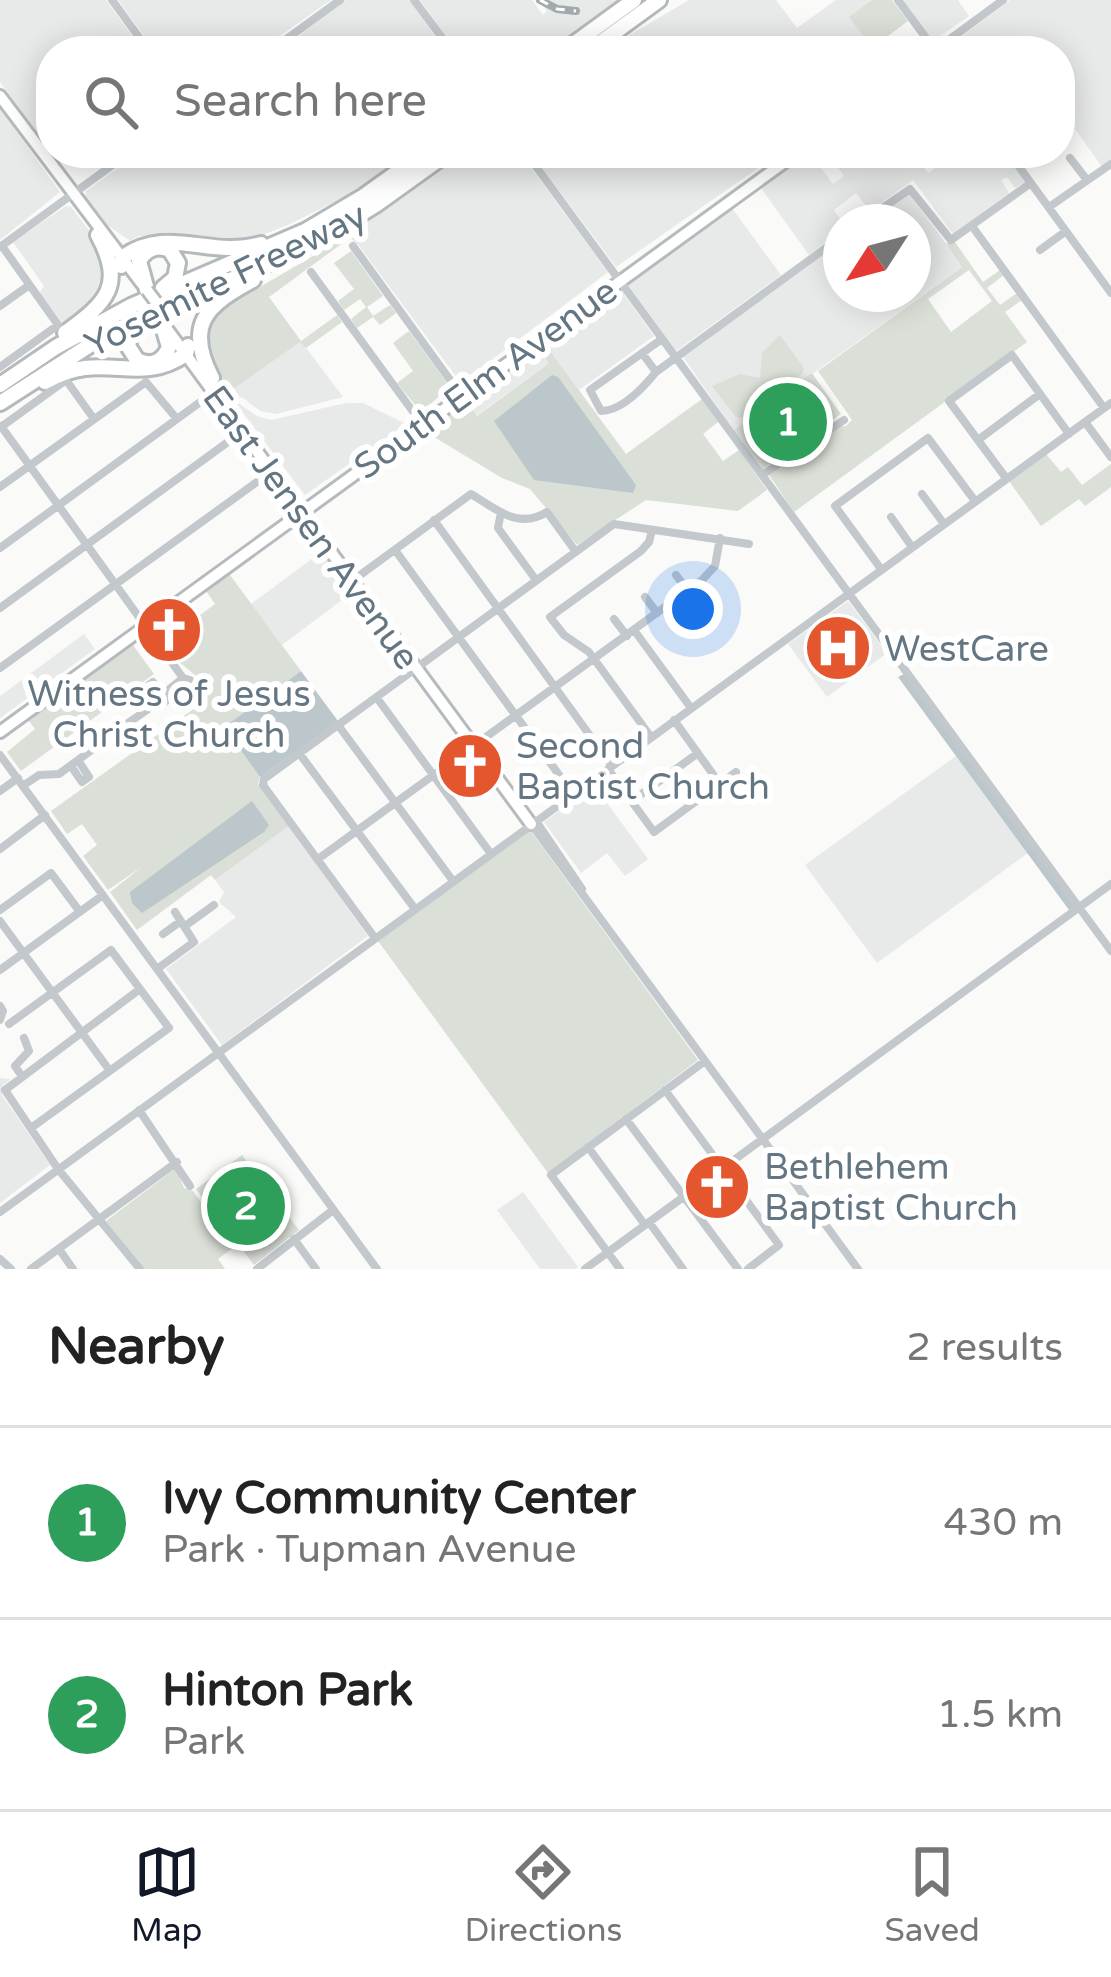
<!DOCTYPE html>
<meta charset="utf-8">
<style>
:root{--surface:#fff;--page:#f6f6f6;--text:#222;--muted:#767676;--line:#e0e0e0;--accent:#111827}
body{margin:0;font-family:"Varela Round",sans-serif;background:var(--page);color:var(--text)}
.compass{position:absolute;left:823px;top:204px;width:108px;height:108px;border-radius:50%;background:var(--surface);box-shadow:0 6px 30px #0003;rotate:234deg}
.you{position:absolute;left:693px;top:609px;width:42px;height:42px;margin:-30px;border:9px solid #fff;border-radius:50%;background:#1a73e8;box-shadow:0 0 0 18px #1a73e833}
.badge{display:grid;place-items:center;width:78px;height:78px;border-radius:50%;background:var(--accent);color:#fff;font-size:39px;font-weight:700}
.pin{position:absolute;translate:-50% -50%;border:6px solid #fff;box-shadow:0 3px 12px #0006}
.list{margin:0;padding:0;list-style:none}
h2{display:flex;justify-content:space-between;align-items:center;height:156px;margin:0;padding:0 48px;font-size:51px}
h2 small{font-size:39px;font-weight:400;color:var(--muted)}
.list li{display:grid;grid-template-columns:78px 1fr auto;gap:36px;align-items:center;box-sizing:border-box;height:192px;padding:0 48px;border-top:3px solid var(--line)}
.list b{display:block;font-size:45px;white-space:nowrap}
.list p{margin:0;font-size:39px;white-space:nowrap;color:var(--muted)}
.list em{font-size:39px;font-style:normal;color:var(--muted)}
.icon{flex:none;width:66px;height:66px;fill:none;stroke:currentColor;stroke-width:2;stroke-linecap:round;stroke-linejoin:round}
.map{position:relative;flex:none;width:1111px;height:1269px;overflow:hidden}
.search{position:absolute;background:var(--surface);box-shadow:0 6px 30px #0003;left:36px;right:36px;top:36px;height:132px;display:flex;align-items:center;gap:30px;box-sizing:border-box;padding:0 42px;border-radius:48px;color:var(--muted);font-size:45px}
.sheet{height:540px;background:var(--surface)}
nav{display:flex;justify-content:space-around;align-items:center;box-sizing:border-box;height:168px;border-top:3px solid var(--line);background:var(--surface);font-size:33px;color:var(--muted)}
nav a{display:grid;justify-items:center;gap:6px}
nav .on{color:var(--accent)}
.map>svg:first-child{display:block}
.built{fill:#e8e9e9}
.green{fill:#dadfd7;fill-rule:evenodd}
.water{fill:#bbc7cb}
.lines{fill:none;stroke-linecap:round;stroke-linejoin:round}
.major-casing{stroke:#b5babe;stroke-width:16}
.highway-casing{stroke:#b4b9bd;stroke-width:20}
.minor{stroke:#c3c8cc;stroke-width:8}
.major{stroke:#fff;stroke-width:10}
.highway{stroke:#fff;stroke-width:14}
.rail-casing{stroke:#a2aab0;stroke-width:8}
.rail{stroke:#fff;stroke-width:3;stroke-dasharray:9;stroke-linecap:butt}
.major-bridge-casing{stroke:#b5babe;stroke-width:16;stroke-linecap:butt}
.major-bridge{stroke:#fff;stroke-width:10}
.labels{text-anchor:middle;stroke-width:12;stroke-linejoin:round;paint-order:stroke}
.street-label{font-size:36px;fill:#657683;stroke:#fff}
.poi-label{font-size:36px;fill:#657683;stroke:#fff;text-anchor:start}
</style>
<div class="map">
<svg width="1111" height="1269" viewBox="0 0 1111 1269">
<rect width="100%" height="100%" fill="#fafaf8"/>
<path class="built" d="M0,0H106L143,51H51V152L0,82Z
M118,0H331L258,51H155Z
M346,0H409L446,51H279Z
M420,0H532L543,15L547,11L538,0H618L551,51H457Z
M689,0H776L797,28L836,0H872L850,17L874,51H602Z
M903,0H958L969,16L933,41Z
M1010,0H1111V161L1102,167L1075,129L1060,139V51H942Z
M0,109L60,192L0,240Z
M139,153L337,155L411,153L352,193L290,224L250,240L223,243L166,232L158,237L138,236L130,241L103,222L85,198L86,191Z
M459,153H520L608,272L461,383L359,246L347,235Z
M531,153H780L616,267Z
M801,153H810L833,184L844,176L828,153H913L928,173L957,153H1004L1025,182L1015,188L1007,177L1001,180L1009,193L953,234L913,180L870,211L856,193L834,210L842,222L841,231L809,255L758,184Z
M908,193L963,266L734,430L683,357L841,242V294H913V222H869Z
M729,204L781,275L676,351L626,282Z
M66,206L71,207L88,229L101,262L103,279L92,301L60,328L59,319L39,294L44,286L13,242Z
M619,288L654,336L579,390L542,340Z
M301,341L343,397L276,414L260,411L242,397L235,401L257,416L271,420L346,403H363L406,424L305,495L228,393Z
M536,344L550,362L476,416L462,397Z
M324,550L354,591L282,645L251,604Z
M848,601L887,653L827,697L788,644Z
M84,634L95,649L0,718V696Z
M956,756L1028,853L877,963L805,865Z
M594,785L648,859L625,876L607,853L581,873L544,822Z
M289,826L368,936L222,1045L166,969L236,917L219,902L224,892L215,880Z
M0,1078L11,1079L3,1085L2,1095L50,1165L0,1203Z
M523,1192L578,1267L575,1269H540L497,1210Z"/>
<path class="green" d="M872,0H892L908,21L872,48L849,17Z
M342,239L344,242L269,297L301,341L337,315L342,322L306,348L300,342L228,393L217,377L204,341L209,324L219,311Z
M955,242L983,282L1000,270L1004,275L987,288L1000,305L1017,293L1022,300L1005,312L1027,342L794,512L769,475L834,427L846,426L852,420L818,371L962,267L946,243ZM969,270L992,301L951,332L928,299Z
M351,251L383,296L367,307L373,316L390,305L396,313L380,325L373,317L357,328L351,319L366,307L360,299L344,310L338,301L354,289L334,263Z
M409,331L450,387L421,412L397,383L413,371L393,343Z
M780,335L804,368L802,374L741,418L736,417L712,386L740,374L760,378L762,353Z
M542,340L626,454L702,399L718,422L703,434L723,461L739,450L767,490L738,511L646,500L577,545L530,489L502,478L421,429L462,397L477,416L549,363L536,344Z
M812,373L841,414L763,469L734,430Z
M1046,454L1061,472L1068,467L1082,485L1111,464V487L1085,506L1079,499L1041,526L1009,481Z
M227,571L301,671L224,727L260,777L258,784L289,826L215,880L211,875L137,930L110,892L143,866L108,890L83,856L97,845L82,824L67,834L51,811L202,703L191,687L197,682L196,676L177,660L189,651L164,617L179,606L192,621L215,604L204,588Z
M130,641L154,674L21,771L7,752L35,729L26,717Z
M530,830L698,1060L548,1173L378,941Z
M242,1155L299,1230L254,1265L196,1189Z
M176,1168L184,1188L193,1191L234,1247L218,1259L225,1269H145L106,1221Z"/>
<path class="water" d="M552,375L558,377L636,485L633,493L534,480L494,421Z
M301,671L338,721L260,777L224,727Z
M904,674L1074,905V907L1069,910L898,677Z
M252,801L269,825L264,832L142,913L132,903L130,892Z"/>
<g class="lines">
<g class="major-casing">
<path id="major" d="M929,51L935,50
M0,96L142,284
M167,329L531,824
M0,732L797,153"/>
</g>
<g class="highway-casing">
<path id="highway" d="M564,51L634,0
M589,51L659,0
M121,266L123,257C168,225 210,259 261,244
M147,290L139,261C146,249 157,244 170,250L178,263L175,278L163,288
M142,322L131,331L128,346L137,360C151,367 163,362 169,347L161,320
M65,333C107,302 125,286 98,235
M212,378C184,324 207,305 253,280
M45,382C103,348 137,388 186,354L188,346
M0,385L56,347L131,306L305,231L364,196L424,153
M0,403L104,336L314,243L377,204L448,153"/>
</g>
<path class="minor" d="M112,0L149,51
M414,0L452,51
M898,0L935,50
M935,50L1003,0
M270,51L340,0
M526,153L1111,951
M1009,153L1111,293
M1070,158L1087,180
M1049,207L1111,164
M862,222L910,189L951,240L1031,183
M972,226L1104,408
M353,246L461,395
M0,247L129,153
M1040,250L1066,231
M311,272L422,424
M0,306L28,286
M662,339L590,390L601,411C622,411 643,388 656,372L841,237
M642,353L656,372
M0,367L58,325L2,246
M1085,422L1111,457
M1,426L183,678L190,680
M1,427L66,380L94,419
M978,440L1040,394
M762,475L844,420
M1006,478L949,401L1012,355L1069,434
M0,487L146,382L177,419
M922,494L944,524
M501,512L498,528L536,580
M891,517L912,547
M434,520L612,766
M0,548L214,392
M395,550L573,794
M881,569L835,506L928,438L975,501
M676,575L688,591
M352,581L471,494C496,509 518,530 547,512L576,552
M645,597L657,613
M0,608L243,431
M614,619L627,636
M634,630L691,708
M0,668L272,471
M162,695L183,678
M164,697L166,701L163,703L160,699Z
M377,698L491,854
M157,703L146,687L153,682L162,693
M674,720L720,784
M338,725L453,881
M113,731L116,737L111,740L107,734Z
M115,732L160,701
M651,737L589,652L564,635L550,617L641,551L649,542L652,530
M299,753L415,909
M0,755L377,1269
M71,766L82,782L89,777L78,760
M608,769L654,832L736,772
M24,785L39,775L59,774L108,738
M0,791L18,778
M632,801L698,753
M536,821L582,889
M531,824L858,1269
M0,849L45,815
M318,859L702,580L715,566L720,538
M0,910L51,873L80,912
M0,921L110,1071
M185,926L214,905
M163,934L181,921
M375,938L263,785L264,779L614,524L749,544
M157,969L194,942L175,912
M0,970L103,895
M140,989L5,1090L58,1169L140,1269
M0,1006L3,1011L0,1020
M9,1024L111,950L169,1028L31,1128
M21,1075L15,1066L29,1051L24,1038
M665,1090L779,1245L748,1269
M139,1110L190,1186
M626,1119L738,1269
M588,1147L645,1225
M0,1212L1111,403
M649,1222L683,1269
M294,1239L316,1269
M59,1249L73,1269
M0,1259L11,1269
M31,1269L177,1162
M257,1269L333,1210
M585,1269L1111,884
M620,1269L551,1175L705,1061"/>
<use href="#major" class="major"/>
<use href="#highway" class="highway"/>
<g class="rail-casing">
<path id="rail" d="M540,0L557,9L576,11"/>
</g>
<use href="#rail" class="rail"/>
<g class="major-bridge-casing">
<path id="major-bridge" d="M147,290L168,318"/>
</g>
<use href="#major-bridge" class="major-bridge"/>
</g>
<defs>
<g id="church-disc" transform="scale(3.45)"><circle r="9.5" fill="#e4572e" stroke="#fff"/><path d="M-1.2-6h2.4v3.5h3.3v2.4h-3.3V6h-2.4V-.1h-3.3v-2.4h3.3Z" fill="#fff"/></g>
<g id="hospital-disc" transform="scale(3.45)"><circle r="9.5" fill="#e4572e" stroke="#fff"/><path d="M-5-5h3v3.5h4V-5h3V5h-3V1.5h-4V5h-3Z" fill="#fff"/></g>
</defs>
<g fill-rule="evenodd">
<use href="#church-disc" x="169" y="630"/>
<use href="#hospital-disc" x="838" y="648"/>
<use href="#church-disc" x="470" y="766"/>
<use href="#church-disc" x="717" y="1187"/>
</g>
<g class="labels">
<g class="street-label">
<text transform="translate(225 279) rotate(-26)" y="13">Yosemite Freeway</text>
<text transform="translate(485 378) rotate(-36)" y="13">South Elm Avenue</text>
<text transform="translate(312 527) rotate(54)" y="13">East Jensen Avenue</text>
</g>
<g class="poi-label">
<text x="884" y="661">WestCare</text>
<text x="169" y="706" text-anchor="middle">Witness of Jesus<tspan x="169" dy="41">Christ Church</tspan></text>
<text x="516" y="758">Second<tspan x="516" dy="41">Baptist Church</tspan></text>
<text x="764" y="1179">Bethlehem<tspan x="764" dy="41">Baptist Church</tspan></text>
</g>
</g>
</svg>
<svg class="compass" viewBox="-18 -18 36 36"><path d="M0-13l5 13h-10z" fill="#e53935"/><path d="M0 13l5-13h-10z" fill="#767676"/></svg>
<div class="you"></div>
<div class="pin badge" style="left:788px;top:422px;background:#2e9e5b">1</div>
<div class="pin badge" style="left:246px;top:1206px;background:#2e9e5b">2</div>
<div class="search"><svg class="icon" aria-label="search" viewBox="0 0 24 24"><circle cx="10" cy="10" r="6"/><path d="M15 15l6 6"/></svg>Search here</div>
</div>
<section class="sheet">
<h2>Nearby<small>2 results</small></h2>
<ul class="list">
<li><span class="badge" style="background:#2e9e5b">1</span><div><b>Ivy Community Center</b><p>Park · Tupman Avenue</p></div><em>430 m</em></li>
<li><span class="badge" style="background:#2e9e5b">2</span><div><b>Hinton Park</b><p>Park</p></div><em>1.5 km</em></li>
</ul>
</section>
<nav>
<a class="on"><svg class="icon" aria-label="map" viewBox="0 0 24 24"><path d="M3 6l6-2 6 2 6-2v14l-6 2-6-2-6 2zM9 4v14M15 6v14"/></svg>Map</a>
<a><svg class="icon" aria-label="directions" viewBox="0 0 24 24"><path d="M12 3l9 9-9 9-9-9zM9 14v-3h6M13 9l2 2-2 2"/></svg>Directions</a>
<a><svg class="icon" aria-label="saved" viewBox="0 0 24 24"><path d="M7 4h10v16l-5-4-5 4z"/></svg>Saved</a>
</nav>
